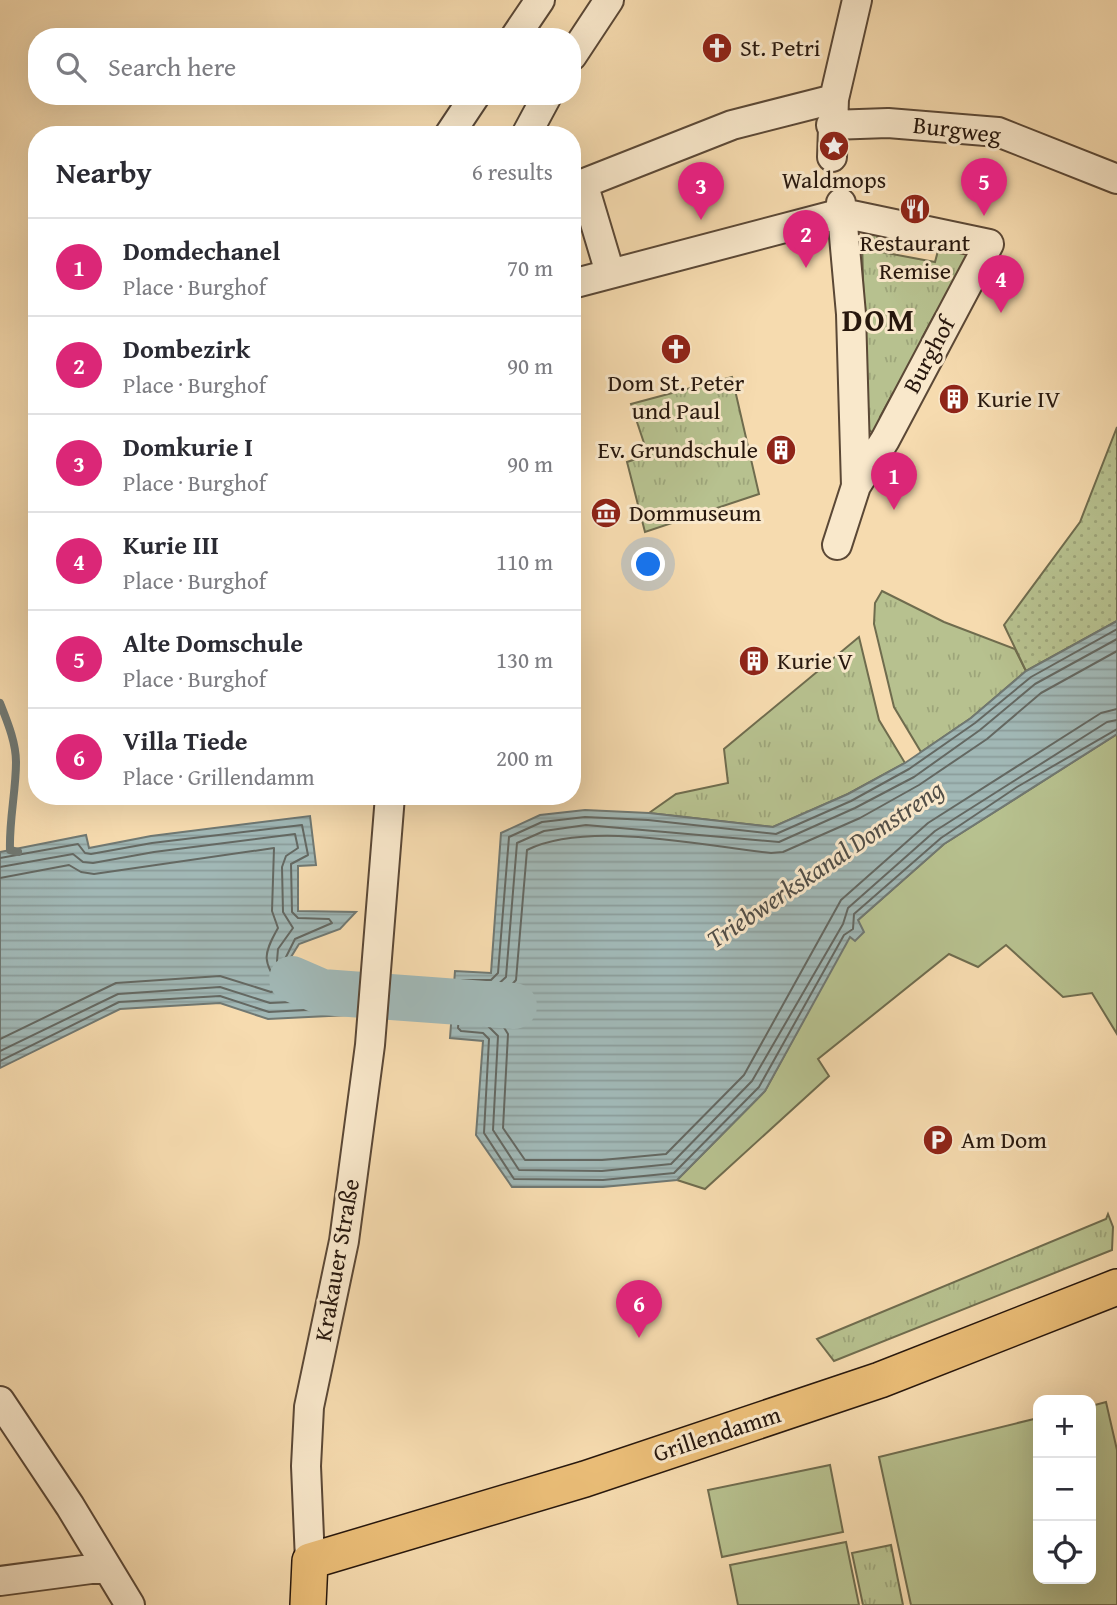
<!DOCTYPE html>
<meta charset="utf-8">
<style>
:root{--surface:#fff;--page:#f7f7f7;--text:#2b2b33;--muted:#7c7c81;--line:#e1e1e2;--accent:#db2777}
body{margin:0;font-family:"Gentium Book Plus",serif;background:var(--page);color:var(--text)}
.controls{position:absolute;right:21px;bottom:21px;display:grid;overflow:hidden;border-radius:14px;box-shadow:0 7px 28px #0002}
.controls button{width:63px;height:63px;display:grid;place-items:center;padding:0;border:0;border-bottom:2px solid var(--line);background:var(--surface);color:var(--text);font:35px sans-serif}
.you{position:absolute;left:649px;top:565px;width:24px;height:24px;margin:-18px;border:5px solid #fff;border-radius:50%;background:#1a73e8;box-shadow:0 0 0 10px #1a73e833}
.badge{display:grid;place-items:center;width:46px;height:46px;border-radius:50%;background:var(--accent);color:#fff;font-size:23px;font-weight:700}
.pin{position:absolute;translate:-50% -58px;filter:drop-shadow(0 2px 4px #0008)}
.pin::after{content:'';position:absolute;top:37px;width:24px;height:21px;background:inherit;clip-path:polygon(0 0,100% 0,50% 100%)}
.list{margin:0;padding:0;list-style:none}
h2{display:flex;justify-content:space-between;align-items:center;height:91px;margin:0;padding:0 28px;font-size:30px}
h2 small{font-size:23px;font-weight:400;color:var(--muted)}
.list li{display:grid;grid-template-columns:46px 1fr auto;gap:21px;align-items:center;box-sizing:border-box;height:98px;padding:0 28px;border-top:2px solid var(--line)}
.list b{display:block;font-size:26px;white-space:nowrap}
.list p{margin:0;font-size:23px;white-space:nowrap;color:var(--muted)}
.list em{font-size:23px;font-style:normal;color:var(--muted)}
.icon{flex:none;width:38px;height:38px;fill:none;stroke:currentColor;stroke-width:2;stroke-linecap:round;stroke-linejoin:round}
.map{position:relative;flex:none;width:1117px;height:1605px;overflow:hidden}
.search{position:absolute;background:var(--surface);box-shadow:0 7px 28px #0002;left:28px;top:28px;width:553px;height:77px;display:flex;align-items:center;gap:18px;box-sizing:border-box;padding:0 24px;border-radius:28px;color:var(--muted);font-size:26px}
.panel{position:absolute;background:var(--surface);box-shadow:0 7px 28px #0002;left:28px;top:126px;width:553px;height:679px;border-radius:28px}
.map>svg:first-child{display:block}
.grass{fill:url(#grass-tufts);stroke:#6f6c4e;stroke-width:2}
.park{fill:#b7c18f;stroke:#6f6c4e;stroke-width:2}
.garden{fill:url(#garden-dots);stroke:#6f6c4e;stroke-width:2}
.water{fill:url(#water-rules);stroke:#707872;stroke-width:2}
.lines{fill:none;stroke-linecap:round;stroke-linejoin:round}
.shore{stroke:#646862;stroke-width:2}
.stream{stroke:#707872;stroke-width:8}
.river{stroke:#a1b8b6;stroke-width:46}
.minor-casing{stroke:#5b4836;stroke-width:32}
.major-casing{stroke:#27170d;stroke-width:38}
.minor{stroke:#f9e8cb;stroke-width:28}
.major{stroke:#ebbe78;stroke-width:35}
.labels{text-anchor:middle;stroke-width:6;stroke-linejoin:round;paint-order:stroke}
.poi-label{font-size:24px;fill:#27170d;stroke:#f9e8cb;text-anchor:start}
.street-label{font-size:24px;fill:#27170d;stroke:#f9e8cb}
.water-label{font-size:26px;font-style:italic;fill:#524f48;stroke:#f9e8cb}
.district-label{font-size:32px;font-weight:bold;letter-spacing:2px;fill:#27170d;stroke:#f9e8cb}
</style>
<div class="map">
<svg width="1117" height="1605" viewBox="0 0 1117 1605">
<defs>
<pattern id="grass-tufts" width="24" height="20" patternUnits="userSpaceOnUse" patternTransform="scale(1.75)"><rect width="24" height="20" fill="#b7c18f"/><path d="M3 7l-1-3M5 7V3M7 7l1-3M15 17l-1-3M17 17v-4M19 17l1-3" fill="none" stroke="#9da57a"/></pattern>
<pattern id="garden-dots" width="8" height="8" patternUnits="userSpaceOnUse" patternTransform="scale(1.75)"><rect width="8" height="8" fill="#b7c18f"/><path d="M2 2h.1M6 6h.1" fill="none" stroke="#9da57a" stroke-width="1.8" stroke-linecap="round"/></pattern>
<pattern id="water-rules" width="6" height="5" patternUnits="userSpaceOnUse" patternTransform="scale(1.75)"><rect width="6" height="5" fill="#a1b8b6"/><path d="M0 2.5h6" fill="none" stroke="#8b9d9b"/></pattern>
</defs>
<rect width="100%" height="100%" fill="#f6dbaf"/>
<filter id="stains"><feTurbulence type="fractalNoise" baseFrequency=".00286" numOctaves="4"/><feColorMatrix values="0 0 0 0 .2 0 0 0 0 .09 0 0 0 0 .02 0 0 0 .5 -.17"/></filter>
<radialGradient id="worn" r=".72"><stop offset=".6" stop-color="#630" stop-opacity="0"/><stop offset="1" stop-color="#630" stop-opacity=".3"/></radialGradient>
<path class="grass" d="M878,230L876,251L935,262L940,243L972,250L942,318L935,314L922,338L930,342L900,396L893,393L880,417L887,422L874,434L867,428L862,240L871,231Z
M732,377L759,494L645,532L627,462L648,455L631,404Z
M882,591L944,622L1015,649L1026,671L971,718L921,752L894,707L874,624L875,603Z
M859,637L879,720L905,763L848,794L773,827L649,813L676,794L728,783L724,749Z
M1108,1214L1113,1227L1112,1250L834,1361L817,1339L1106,1219Z
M891,1545L903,1605H863L852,1553Z"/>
<path class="park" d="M1117,734V1034L1092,993L1063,997L1006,945L978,967L949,954L818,1059L829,1076L705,1189L677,1180L765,1091L858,920L944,844Z
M1106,1402L1117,1450V1605H911L879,1457L1038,1418V1579H1091V1406Z
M830,1465L843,1532L722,1557L708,1490Z
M846,1542L859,1605H738L730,1565Z"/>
<path class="garden" d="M1117,427V621L1026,671L1004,625L1080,522Z"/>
<path class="water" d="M1117,621V734L944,844L858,920L864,932L855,941L850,937L765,1091L677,1180L603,1187H512L476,1135L483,1041L450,1038L455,971L491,973L501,833L540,815L585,810L649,813L773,827L848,794L905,763L971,718L1026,671Z
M310,816L316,865L298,866V911L356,912L340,929L299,944L291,957L300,969L353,978L349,1015L268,1019L220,1003L120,1009L0,1068V852L86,835L89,848L151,836Z"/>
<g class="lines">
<path class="shore" d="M1117,629L1031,677L975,723L909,769L851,801L776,834L648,820L585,817L542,822L509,837L498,973L491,980H462L458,1028L461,1031L483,1033L489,1039L484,1133L514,1179L603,1180L674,1173L759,1087L844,935L853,929L854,914L941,838L1017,787L1117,729
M1117,639L1035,684L980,730L914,777L855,808L779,842L586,825L544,831L517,843L506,977L494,988L470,989L467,1020L470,1023L488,1026L498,1036L493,1130L519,1170L602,1171L671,1164L752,1081L843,924L848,908L935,831L1107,722L1117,720
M1117,651L1041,693L987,739L919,785L860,818L783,852L771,853C702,846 589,820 527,850L516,980L502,996L480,1000L478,1010L500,1021L508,1034L503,1128L525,1160H602L666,1154L744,1075L841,900L928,823L1101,713L1117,709
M0,858L78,844L85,853L91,854L152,843L302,825L308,855L291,864L292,912L298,918L329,919L332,923L295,939L285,959L298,976L342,983L345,987L343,1005L340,1008L269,1012L220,996L119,1002L0,1061
M0,867L73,854L83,862L93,863L154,852L295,834L298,848L286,856L282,867L283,912L293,928L278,949L277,961L292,983L333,991L335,994L332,1000L270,1003L220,987L118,994L0,1051
M0,878L69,865L81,872L94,874L274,848L272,911L278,928C261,958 264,961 281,989L271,992L220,976L116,983L0,1039"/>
<path class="stream" d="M0,703C7,721 16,742 16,762C16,791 9,820 10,850L18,852"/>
<path class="river" d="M292,979L322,992L514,1006"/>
<g class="minor-casing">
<path id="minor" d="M515,37L540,0
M572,56L609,0
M831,125L888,123L998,132L1117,179
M449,135L475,96
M526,135L547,96
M832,157L834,99L857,0
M584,186L610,273
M572,188L732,125L834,99
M572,284L842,213L989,244L885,440L856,486
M837,545L856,486L851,314L841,203
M0,1401L70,1506L130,1605
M310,1561L306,1466L309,1407L344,1241L370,1045L390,796
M0,1581L106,1567"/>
</g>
<g class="major-casing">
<path id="major" d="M308,1605L310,1561L585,1479L880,1380L1117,1287"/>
</g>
<use href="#minor" class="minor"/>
<use href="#major" class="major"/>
</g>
<defs>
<g id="church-disc" transform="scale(1.575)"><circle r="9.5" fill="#8f2418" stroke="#f9e8cb"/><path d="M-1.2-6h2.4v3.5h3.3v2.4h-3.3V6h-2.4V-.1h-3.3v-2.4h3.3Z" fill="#fff"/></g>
<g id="sight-disc" transform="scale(1.575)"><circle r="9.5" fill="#8f2418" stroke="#f9e8cb"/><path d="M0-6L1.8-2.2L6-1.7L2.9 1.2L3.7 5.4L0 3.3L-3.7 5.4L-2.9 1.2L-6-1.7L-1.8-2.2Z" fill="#fff"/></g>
<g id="restaurant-disc" transform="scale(1.575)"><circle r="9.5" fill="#8f2418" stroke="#f9e8cb"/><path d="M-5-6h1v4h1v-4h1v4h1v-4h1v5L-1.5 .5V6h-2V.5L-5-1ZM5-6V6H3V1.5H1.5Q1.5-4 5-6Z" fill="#fff"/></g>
<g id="building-disc" transform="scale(1.575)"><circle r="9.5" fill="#8f2418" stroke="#f9e8cb"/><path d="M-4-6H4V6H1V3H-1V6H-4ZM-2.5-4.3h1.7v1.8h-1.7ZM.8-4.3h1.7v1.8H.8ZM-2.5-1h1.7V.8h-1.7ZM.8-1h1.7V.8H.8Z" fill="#fff"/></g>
<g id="museum-disc" transform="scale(1.575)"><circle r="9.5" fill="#8f2418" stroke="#f9e8cb"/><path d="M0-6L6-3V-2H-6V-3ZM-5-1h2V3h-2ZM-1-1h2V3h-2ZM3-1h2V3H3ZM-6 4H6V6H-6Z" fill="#fff"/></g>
<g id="parking-disc" transform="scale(1.575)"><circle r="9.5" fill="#8f2418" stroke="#f9e8cb"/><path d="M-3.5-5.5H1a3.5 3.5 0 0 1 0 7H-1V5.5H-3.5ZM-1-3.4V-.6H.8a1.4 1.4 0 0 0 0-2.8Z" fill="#fff"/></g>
</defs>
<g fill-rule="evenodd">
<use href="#church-disc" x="717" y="48"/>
<use href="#sight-disc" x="834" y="146"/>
<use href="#restaurant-disc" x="915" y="209"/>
<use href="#church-disc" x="676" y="349"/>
<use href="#building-disc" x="954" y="399"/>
<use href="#building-disc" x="781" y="450"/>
<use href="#museum-disc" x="606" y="513"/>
<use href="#building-disc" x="754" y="661"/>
<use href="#parking-disc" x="938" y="1140"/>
</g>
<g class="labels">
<g class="poi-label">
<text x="740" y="56">St. Petri</text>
<text x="834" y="188" text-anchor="middle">Waldmops</text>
<text x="915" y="251" text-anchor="middle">Restaurant<tspan x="915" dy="28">Remise</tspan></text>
<text x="676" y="391" text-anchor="middle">Dom St. Peter<tspan x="676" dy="28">und Paul</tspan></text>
<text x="977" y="407">Kurie IV</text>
<text x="758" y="458" text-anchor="end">Ev. Grundschule</text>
<text x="629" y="521">Dommuseum</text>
<text x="777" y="669">Kurie V</text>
<text x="961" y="1148">Am Dom</text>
</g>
<g class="street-label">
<text transform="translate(957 130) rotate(7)" y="8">Burgweg</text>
<text transform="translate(929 355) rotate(-62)" y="8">Burghof</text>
<text transform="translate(337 1260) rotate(-80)" y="8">Krakauer Straße</text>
<text transform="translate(717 1434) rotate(-18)" y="8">Grillendamm</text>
</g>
<g class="water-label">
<text transform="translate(825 864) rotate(-34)" y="9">Triebwerkskanal Domstreng</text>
</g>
<g class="district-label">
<text x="879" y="331">DOM</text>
</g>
</g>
<rect width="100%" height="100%" filter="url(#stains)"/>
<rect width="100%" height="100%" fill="url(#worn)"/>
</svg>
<div class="controls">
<button>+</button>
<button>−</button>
<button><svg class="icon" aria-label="locate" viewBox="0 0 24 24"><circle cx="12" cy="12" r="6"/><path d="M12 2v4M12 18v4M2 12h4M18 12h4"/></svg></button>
</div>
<div class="you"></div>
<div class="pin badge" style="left:894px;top:510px">1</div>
<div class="pin badge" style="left:806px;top:268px">2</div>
<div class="pin badge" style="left:701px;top:220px">3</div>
<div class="pin badge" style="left:1001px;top:313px">4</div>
<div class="pin badge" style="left:984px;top:216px">5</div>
<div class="pin badge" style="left:639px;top:1338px">6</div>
<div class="search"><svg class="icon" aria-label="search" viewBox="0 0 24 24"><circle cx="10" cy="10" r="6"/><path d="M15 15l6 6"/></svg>Search here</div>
<section class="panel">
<h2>Nearby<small>6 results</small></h2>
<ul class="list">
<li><span class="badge">1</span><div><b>Domdechanel</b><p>Place · Burghof</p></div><em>70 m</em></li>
<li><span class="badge">2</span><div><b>Dombezirk</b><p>Place · Burghof</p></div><em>90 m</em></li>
<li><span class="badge">3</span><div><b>Domkurie I</b><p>Place · Burghof</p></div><em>90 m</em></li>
<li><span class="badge">4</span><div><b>Kurie III</b><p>Place · Burghof</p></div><em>110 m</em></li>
<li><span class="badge">5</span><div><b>Alte Domschule</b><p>Place · Burghof</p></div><em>130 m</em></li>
<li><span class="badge">6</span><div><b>Villa Tiede</b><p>Place · Grillendamm</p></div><em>200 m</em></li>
</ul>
</section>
</div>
